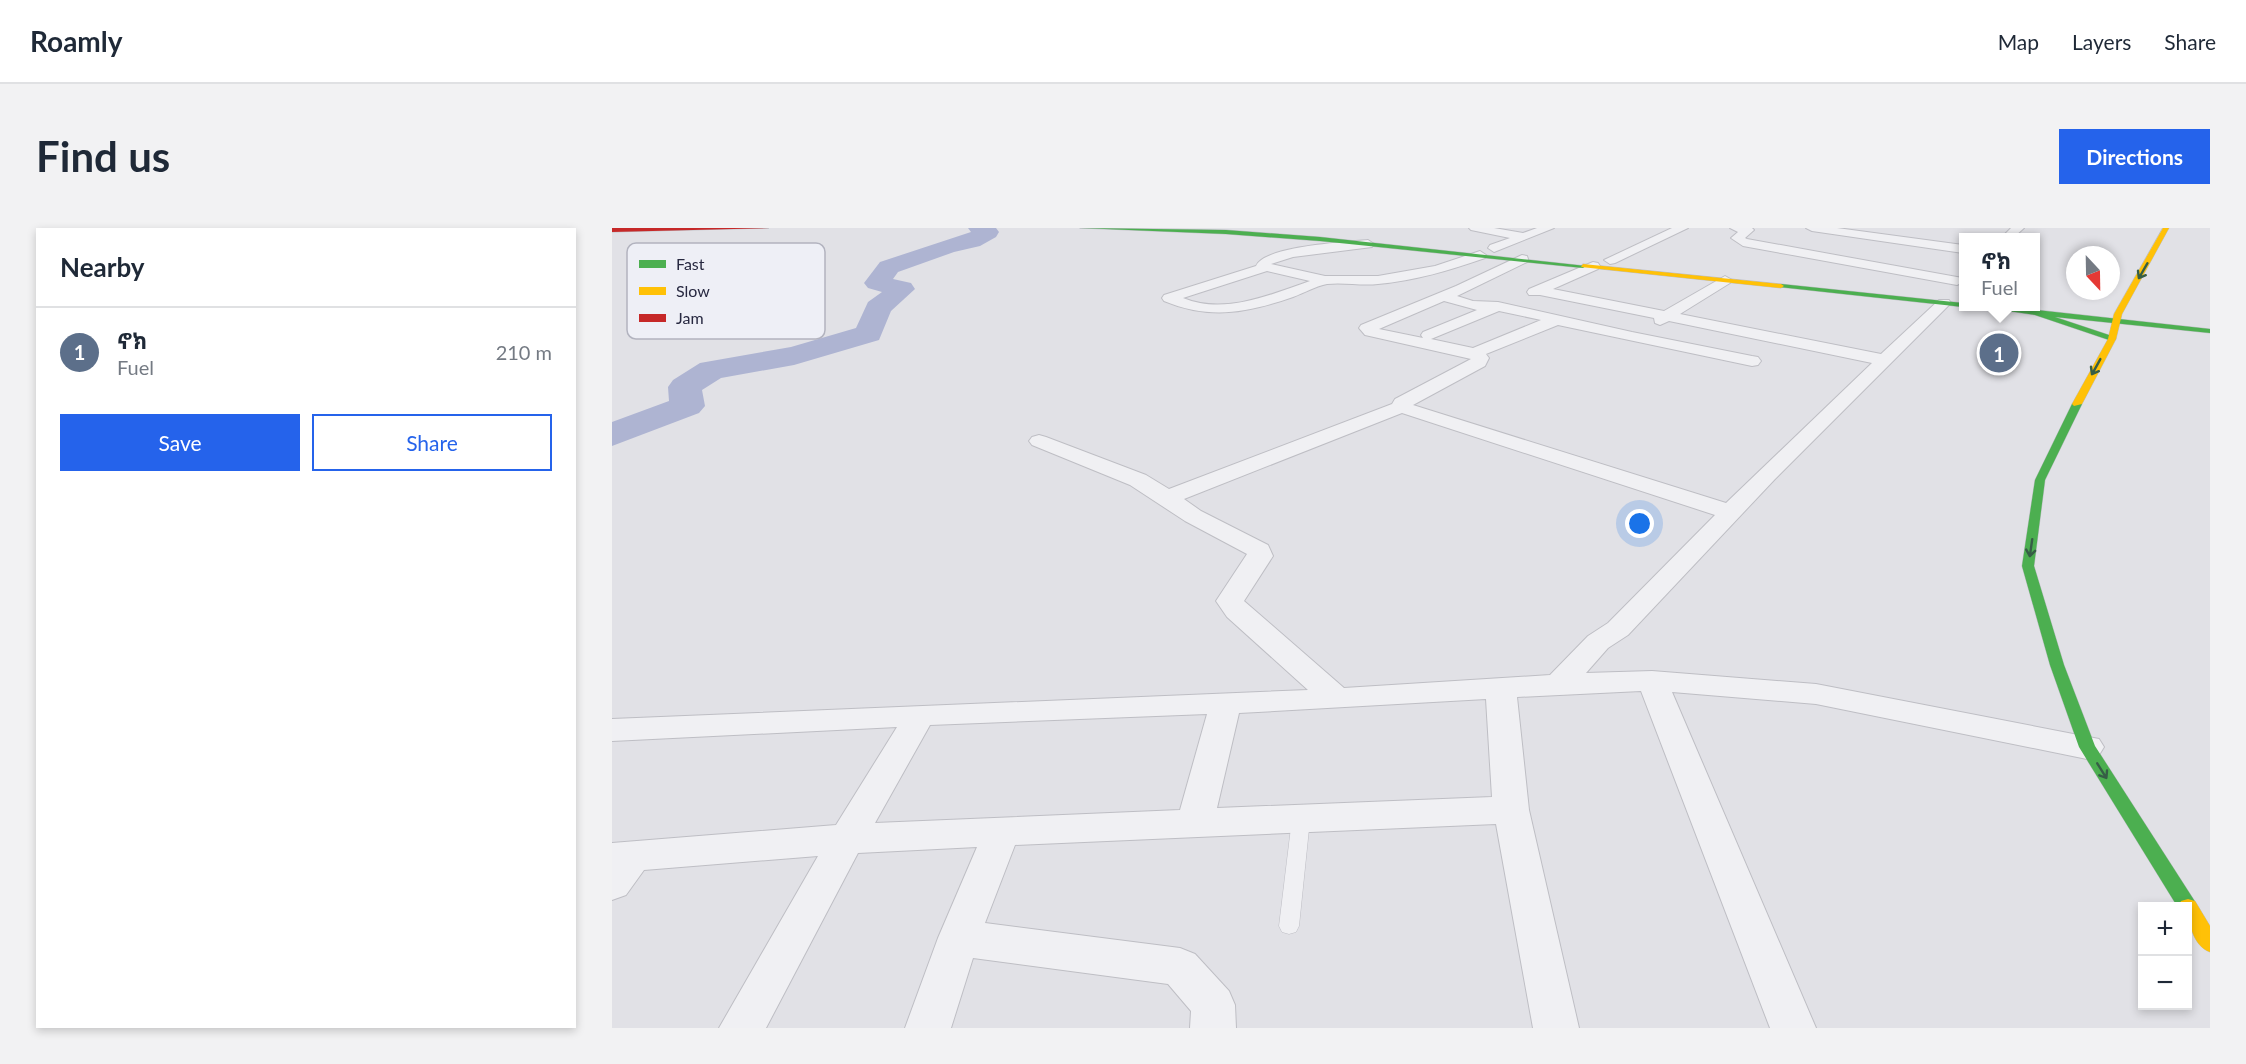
<!DOCTYPE html>
<meta charset="utf-8">
<style>
:root{--surface:#fff;--page:#f2f2f3;--text:#1f2937;--muted:#747a83;--line:#e0e1e3;--accent:#2563eb}
body{margin:0;font-family:Lato,"Noto Sans Ethiopic",sans-serif;background:var(--page);color:var(--text)}
.controls{position:absolute;right:18px;bottom:18px;display:grid;overflow:hidden;border-radius:0px;box-shadow:0 3px 9px #0003}
.controls button{width:54px;height:54px;display:grid;place-items:center;padding:0;border:0;border-bottom:2px solid var(--line);background:var(--surface);color:var(--text);font:30px sans-serif}
.compass{position:absolute;left:1454px;top:18px;width:54px;height:54px;border-radius:50%;background:var(--surface);box-shadow:0 3px 9px #0003;rotate:158deg}
.you{position:absolute;left:1028px;top:296px;width:21px;height:21px;margin:-15px;border:4px solid #fff;border-radius:50%;background:#1a73e8;box-shadow:0 0 0 9px #1a73e833}
.badge{display:grid;place-items:center;width:39px;height:39px;border-radius:50%;background:var(--accent);color:#fff;font-size:20px;font-weight:700}
.pin{position:absolute;translate:-50% -50%;border:3px solid #fff;box-shadow:0 2px 6px #0006}
.popup{position:absolute;left:1347px;top:5px;width:81px;height:78px;box-sizing:border-box;display:grid;place-content:center;border-radius:0px;background:var(--surface);filter:drop-shadow(0 2px 4px #0005);font-size:20px;white-space:nowrap;color:var(--muted)}
.popup b{font-size:22px;color:var(--text)}
.popup::after{content:'';position:absolute;left:50%;top:100%;margin-left:-12px;border:12px solid transparent;border-top-color:var(--surface)}
.list{margin:0;padding:0;list-style:none}
h2{display:flex;justify-content:space-between;align-items:center;height:78px;margin:0;padding:0 24px;font-size:26px}
h2 small{font-size:20px;font-weight:400;color:var(--muted)}
.list li{display:grid;grid-template-columns:39px 1fr auto;gap:18px;align-items:center;box-sizing:border-box;height:90px;padding:0 24px;border-top:2px solid var(--line)}
.list b{display:block;font-size:22px;white-space:nowrap}
.list p{margin:0;font-size:20px;white-space:nowrap;color:var(--muted)}
.list em{font-size:20px;font-style:normal;color:var(--muted)}
.actions{display:flex;gap:12px;padding:18px 24px}
.actions a{flex:1;padding:14px 0;border:2px solid var(--accent);border-radius:0px;text-align:center;font-size:21px;color:var(--accent)}
.actions .main{background:var(--accent);color:#fff}
.map{position:relative;flex:none;width:1598px;height:800px;overflow:hidden;border-radius:0px}
header{display:flex;align-items:center;gap:36px;box-sizing:border-box;height:84px;padding:0 30px;background:var(--surface);border-bottom:2px solid var(--line)}
header strong{font-size:28px}
nav{display:flex;gap:33px;margin-inline-start:auto;font-size:21px}
.intro{display:flex;align-items:center;justify-content:space-between;box-sizing:border-box;height:144px;padding:0 36px}
h1{margin:0;font-size:42px}
.button{padding:15px 27px;border-radius:0px;background:var(--accent);color:#fff;font-size:21px;font-weight:700}
main{display:flex;gap:36px;padding:0 36px}
aside{flex:1;background:var(--surface);border-radius:0px;box-shadow:0 3px 9px #0003}
.map>svg:first-child{display:block}
.lines{fill:none;stroke-linecap:round;stroke-linejoin:round}
.river{fill:#aeb4d2;fill-rule:evenodd}
.lane-casing{stroke:#bebec4;stroke-width:1}
.street-casing{stroke:#bebec4;stroke-width:2}
.fast-casing{stroke:#bdbec4;stroke-width:1}
.slow-casing{stroke:#bdbec4;stroke-width:1}
.jam-casing{stroke:#bdbec4;stroke-width:1}
.lane{fill:#f0f0f3;fill-rule:evenodd}
.street{fill:#f0f0f3;fill-rule:evenodd}
.fast{fill:#4caf50;fill-rule:evenodd}
.slow{fill:#ffc107;fill-rule:evenodd}
.jam{fill:#c62828;fill-rule:evenodd}
.oneway{stroke:#365e46}
.key{fill:#eeeff6;stroke:#b2b3bf;stroke-width:1.5}
.key-label{font-size:16px;fill:#272840}
</style>
<header>
<strong>Roamly</strong>
<nav><a>Map</a><a>Layers</a><a>Share</a></nav>
</header>
<div class="intro"><h1>Find us</h1><a class="button">Directions</a></div>
<main>
<aside>
<h2>Nearby<small></small></h2>
<ul class="list">
<li><span class="badge" style="background:#5c6f8a">1</span><div><b>ኖክ</b><p>Fuel</p></div><em>210 m</em></li>
</ul>
<div class="actions"><a class="main">Save</a><a>Share</a></div>
</aside>
<div class="map">
<svg width="1598" height="800" viewBox="0 0 1598 800">
<rect width="100%" height="100%" fill="#e1e1e6"/>
<g class="lines">
<path class="river" d="M356,0H384L387,4L384,9L368,18L342,24L286,44L281,51L299,55L303,61L279,83L267,112L182,137L109,150L90,162L93,178L87,185L0,218V194L57,173L56,159L61,152L88,135L179,119L244,100L256,74L270,64L256,60L252,55L268,34L359,4Z"/>
<g class="lane-casing">
<path id="lane" d="M689,584L695,586L698,591L687,698L684,704L677,706L670,704L667,698L680,591L683,586Z"/>
</g>
<g class="street-casing">
<path id="street" d="M857,0H882L911,5L925,0H942L882,24L876,20L878,17L898,10L859,2Z
M1060,0H1076L1003,35L998,36L992,32Z
M1118,0H1140L1142,2L1133,10L1135,11L1345,49L1350,50L1351,54L1345,57L1131,18L1119,10L1126,4Z
M1194,0H1225L1351,17V25L1200,3Z
M1399,0H1412L1402,9H1390Z
M756,12L762,16L760,19L681,29L659,36L713,48H766L823,38L868,23L874,27L873,30C838,42 803,53 766,56C749,58 732,54 715,56C704,58 692,65 681,69C635,85 598,92 552,73L550,70L552,67L644,38C652,18 734,14 756,12ZM655,43L698,53C658,67 612,87 571,70Z
M910,27L915,28L916,31L915,34L845,68L861,73L886,74L1020,104L1140,128L1146,129L1149,133L1146,137L1140,138L946,97L874,126L877,130L873,138L801,177L1114,275L1260,135L1057,93L1048,97L1043,95L1042,90L928,67H917L915,64L917,61L981,34L986,35L988,38L986,41L941,61L1052,83L1113,48L1120,52L1118,55L1068,86L1269,126L1327,72H1337L1339,75L1163,251L1016,407L996,420L974,445L1040,443L1204,456L1487,511L1492,519L1487,527L1475,531L1204,476L1060,464L1204,800H1158L1029,463L905,469L917,582L967,800H921L884,596L403,617L373,695L568,720L583,726L617,763L623,777L624,800H578L579,783L556,756L361,730L339,800H293L326,710L365,619L246,625L154,800H107L206,628L32,642L14,667L0,672V615L224,597L285,499L0,513V491L696,462L615,389L604,373L635,326L573,293L518,257L420,217L417,213L420,209L427,207L434,209L534,247L557,261L780,176L783,171L859,131L753,107L747,100L749,97L844,58ZM832,73L865,82L811,104L809,107L811,110L767,101ZM887,83L929,92L861,120L819,111ZM790,185L1103,287L996,395L976,408L938,447L732,460L632,373L661,328L656,317L589,283L572,271ZM874,471L880,569L605,580L627,485ZM595,486L568,582L263,595L318,497Z"/>
</g>
<g class="fast-casing">
<path id="fast" d="M468,0L614,2L708,9L974,38L971,40L708,13L614,6Z
M1169,56L1351,75V78H1353L1351,79L1167,59Z
M1361,78H1389L1598,101V105L1443,89L1503,109L1504,111L1500,113L1423,87Z
M1465,173L1470,176L1433,252L1422,338L1452,437L1483,518L1582,672L1585,678L1582,684L1576,686V678H1565L1467,519L1438,437L1410,338L1423,252L1460,176Z"/>
</g>
<g class="slow-casing">
<path id="slow" d="M1551,0H1557L1510,86L1504,111L1470,176L1462,178L1460,176L1496,111L1502,86Z
M971,36L1169,56L1172,58L1169,60L969,39Z
M1576,671L1583,673L1598,698V724C1581,718 1576,694 1576,678H1567L1569,673Z"/>
</g>
<g class="jam-casing">
<path id="jam" d="M0,0H157L0,4Z"/>
</g>
<use href="#lane" class="lane"/>
<use href="#street" class="street"/>
<use href="#fast" class="fast"/>
<use href="#slow" class="slow"/>
<use href="#jam" class="jam"/>
</g>
<defs><path id="oneway-shaft" d="M-6 0H5M1.5-3L5.5 0L1.5 3" fill="none" stroke-width="1.6" stroke-linecap="round" stroke-linejoin="round" transform="scale(1.5)"/></defs>
<g class="oneway">
<use href="#oneway-shaft" transform="translate(1531 43) rotate(120)"/>
<use href="#oneway-shaft" transform="translate(1484 139) rotate(119)"/>
<use href="#oneway-shaft" transform="translate(1419 320) rotate(98)"/>
<use href="#oneway-shaft" transform="translate(1490 543) rotate(58)"/>
</g>
<rect x="15" y="15" width="198" height="96" rx="9" class="key"/>
<rect x="27" y="32" width="27" height="8" fill="#4caf50"/>
<rect x="27" y="59" width="27" height="8" fill="#ffc107"/>
<rect x="27" y="86" width="27" height="8" fill="#c62828"/>
<g class="key-label">
<text x="64" y="42">Fast</text>
<text x="64" y="69">Slow</text>
<text x="64" y="96">Jam</text>
</g>
</svg>
<div class="controls">
<button>+</button>
<button>−</button>
</div>
<svg class="compass" viewBox="-18 -18 36 36"><path d="M0-13l5 13h-10z" fill="#e53935"/><path d="M0 13l5-13h-10z" fill="#747a83"/></svg>
<div class="you"></div>
<div class="pin badge" style="left:1387px;top:125px;background:#5c6f8a">1</div>
<div class="popup"><b>ኖክ</b>Fuel</div>
</div>
</main>
